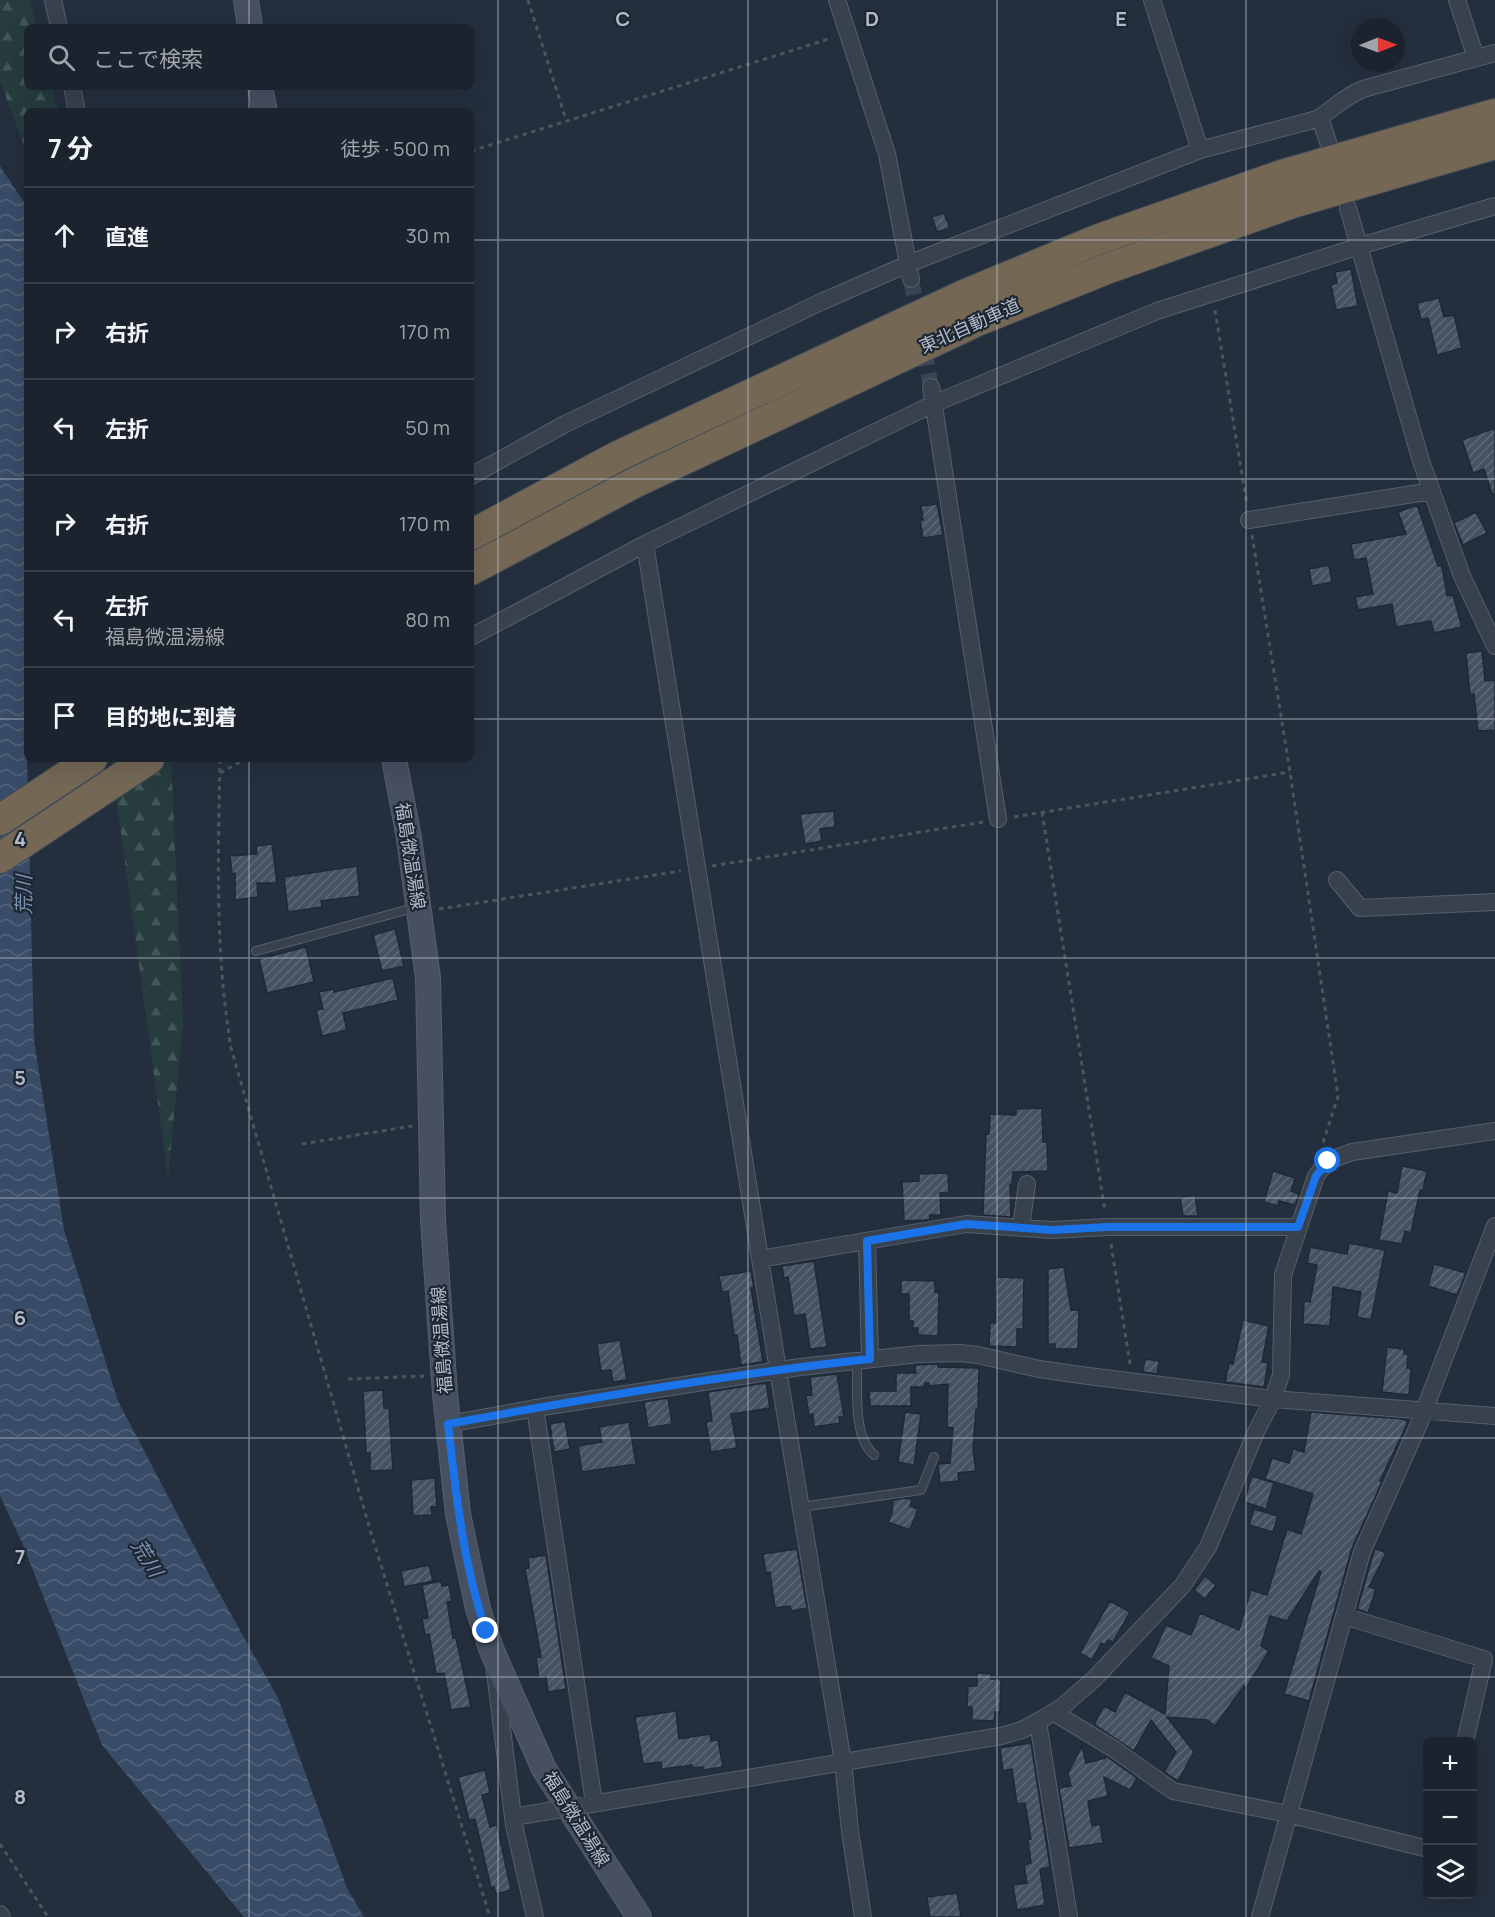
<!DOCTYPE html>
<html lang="ja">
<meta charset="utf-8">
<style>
:root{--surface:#1b232e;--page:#242b36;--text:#f1f3f6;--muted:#a0a4aa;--line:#39404a}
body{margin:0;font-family:Manrope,"Noto Sans JP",sans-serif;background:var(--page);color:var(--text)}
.controls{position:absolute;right:18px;bottom:18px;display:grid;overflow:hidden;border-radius:9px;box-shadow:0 6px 24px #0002}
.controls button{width:54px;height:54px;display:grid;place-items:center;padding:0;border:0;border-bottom:2px solid var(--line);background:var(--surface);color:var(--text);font:30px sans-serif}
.compass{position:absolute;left:1351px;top:18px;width:54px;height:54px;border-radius:50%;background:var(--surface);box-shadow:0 6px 24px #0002;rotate:89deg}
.stop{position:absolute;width:18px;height:18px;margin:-14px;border:4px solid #1a73e8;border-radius:50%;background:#fff}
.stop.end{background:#1a73e8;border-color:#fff;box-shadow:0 2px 6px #0008}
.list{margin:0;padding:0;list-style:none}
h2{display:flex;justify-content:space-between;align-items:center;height:78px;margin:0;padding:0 24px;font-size:26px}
h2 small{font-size:20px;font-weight:400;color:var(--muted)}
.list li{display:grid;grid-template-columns:39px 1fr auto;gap:18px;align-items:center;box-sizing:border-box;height:96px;padding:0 24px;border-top:2px solid var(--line)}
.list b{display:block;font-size:22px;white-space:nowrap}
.list p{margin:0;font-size:20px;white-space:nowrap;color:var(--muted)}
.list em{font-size:20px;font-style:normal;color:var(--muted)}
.icon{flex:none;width:33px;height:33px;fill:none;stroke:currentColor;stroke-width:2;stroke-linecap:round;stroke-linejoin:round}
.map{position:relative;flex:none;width:1495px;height:1917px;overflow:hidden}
.search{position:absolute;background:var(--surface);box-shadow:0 6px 24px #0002;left:24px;top:24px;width:450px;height:66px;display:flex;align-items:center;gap:15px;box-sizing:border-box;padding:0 21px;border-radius:9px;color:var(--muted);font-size:22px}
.panel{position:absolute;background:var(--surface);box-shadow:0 6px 24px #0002;left:24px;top:108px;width:450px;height:654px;border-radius:9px}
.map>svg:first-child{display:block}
.forest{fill:url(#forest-firs)}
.water{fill:url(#water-waves)}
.building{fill:url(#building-hatch);stroke:#1f2835;stroke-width:1.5}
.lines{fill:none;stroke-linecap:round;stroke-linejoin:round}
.minor-tunnel{stroke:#3a4453;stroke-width:16;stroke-dasharray:16 8;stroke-linecap:butt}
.service-casing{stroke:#565f6c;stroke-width:10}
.minor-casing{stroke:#565f6c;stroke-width:18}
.secondary-casing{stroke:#565f6c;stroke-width:26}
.motorway-casing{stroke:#434c59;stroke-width:32}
.path{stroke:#44595c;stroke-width:3;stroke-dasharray:4.5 4.5;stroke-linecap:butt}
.service{stroke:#38414e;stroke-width:8}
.minor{stroke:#38414e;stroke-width:16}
.secondary{stroke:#465061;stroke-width:24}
.motorway{stroke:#746855;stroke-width:30}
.route{stroke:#1a73e8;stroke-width:8}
.grid{fill:none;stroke:#b4bcc9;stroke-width:1.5;stroke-opacity:0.55}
.labels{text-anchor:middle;stroke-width:4.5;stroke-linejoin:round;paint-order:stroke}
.street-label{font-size:18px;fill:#b4bcc9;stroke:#1d2633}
.water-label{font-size:20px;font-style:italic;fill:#7c92b1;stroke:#1d2633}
.grid-label{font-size:20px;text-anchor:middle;font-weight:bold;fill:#b4bcc9;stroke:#1d2633;stroke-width:4.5;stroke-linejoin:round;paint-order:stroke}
</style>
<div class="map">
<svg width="1495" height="1917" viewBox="0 0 1495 1917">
<defs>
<pattern id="forest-firs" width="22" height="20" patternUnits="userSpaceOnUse" patternTransform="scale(1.5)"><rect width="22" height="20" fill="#263c3f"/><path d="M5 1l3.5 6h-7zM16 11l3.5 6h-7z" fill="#435659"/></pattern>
<pattern id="water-waves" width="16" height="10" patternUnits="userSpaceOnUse" patternTransform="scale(1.5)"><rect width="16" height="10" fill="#394c67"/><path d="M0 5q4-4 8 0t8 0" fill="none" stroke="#53647b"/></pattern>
<pattern id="building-hatch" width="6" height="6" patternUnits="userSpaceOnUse" patternTransform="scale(1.5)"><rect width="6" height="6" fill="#455162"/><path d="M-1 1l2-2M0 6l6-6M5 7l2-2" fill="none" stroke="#5d6877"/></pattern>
</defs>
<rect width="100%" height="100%" fill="#242f3e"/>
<path class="forest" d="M0,0H30L37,27H27V87H52L58,111H27V154L0,81Z
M111,759H171L183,1024L168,1178Z"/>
<path class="water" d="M0,166L27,207V759L34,1040L64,1230L118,1401L213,1582L278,1698L347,1888L364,1917H244L102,1745L21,1540L0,1496Z"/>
<path class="building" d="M944,213L950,228L937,232L932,217Z
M1351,269L1358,306L1336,310L1331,285L1337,283L1335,272Z
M1439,298L1444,317L1454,315L1462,348L1437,355L1428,318L1421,320L1417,303Z
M1495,428V494H1492L1484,469L1473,473L1462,440Z
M937,504L943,535L923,538L920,520H923L921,506Z
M1417,505L1438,566H1442L1447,596L1453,595L1462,627L1434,633L1431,621L1396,627L1392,604L1358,610L1355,597L1373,594L1366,558L1354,560L1351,544L1406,534L1398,512Z
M1476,512L1487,533L1463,545L1454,523Z
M1329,565L1332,582L1312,586L1309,569Z
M1482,651L1485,681L1495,680V730L1478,731L1474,694L1470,695L1466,653Z
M834,811L835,827L820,829L822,841L805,844L800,814Z
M272,844L277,883H257L258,897L235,900V873L232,874L230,856L257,854L256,846Z
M357,866L360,896L321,901L322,907L288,912L284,877Z
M395,929L404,966L382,971L373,935Z
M306,947L314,982L267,993L259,959Z
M393,978L398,1000L343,1013L347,1030L322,1036L316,1010L323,1009L319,992L334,989V992Z
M1042,1108L1043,1142H1047L1048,1171L1013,1172L1012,1185H1010L1011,1217L983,1215L986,1133L989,1134L990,1114L1016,1115V1109Z
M1402,1166L1427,1171L1423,1190H1420L1411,1233L1405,1231L1402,1244L1379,1240L1388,1191L1397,1193Z
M1273,1171L1295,1178L1291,1191L1299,1194L1295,1205L1279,1201L1278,1206L1264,1202Z
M948,1173L949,1193H940L941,1215H930V1220H926L904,1221L902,1182L919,1181V1174Z
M1195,1195L1198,1216H1183L1180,1198Z
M1349,1243L1385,1250L1371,1320L1357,1317L1361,1292L1333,1287L1330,1326L1303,1324L1304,1301L1310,1302L1317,1265L1307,1263L1310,1247L1347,1254Z
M814,1261L827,1347L810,1349L805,1314L794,1316L788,1277L784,1278L782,1266Z
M1434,1264L1466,1273L1457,1295L1428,1286Z
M1064,1267L1071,1310H1079L1078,1349H1055V1344H1048V1269Z
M751,1271L754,1287L751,1288L763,1362L741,1365L737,1335H734L728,1291L722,1292L719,1276Z
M997,1277L1024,1278L1023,1329H1017V1347L989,1346L990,1323H996Z
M901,1280L935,1281V1292L939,1293L938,1336L918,1335V1328H913V1321H909V1294H901Z
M1243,1320L1269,1326L1262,1362L1268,1363L1264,1387L1225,1382L1229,1363L1233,1364Z
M620,1340L627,1380L613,1382L611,1370L601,1371L597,1344Z
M1387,1347L1404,1349V1354H1408L1407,1368H1411L1409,1395L1382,1392Z
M1145,1359L1159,1361L1157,1374L1143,1372Z
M938,1364V1367L979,1368L978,1409H976L973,1449L976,1471L958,1473L959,1481L940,1483L938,1464L950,1463L953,1428L947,1427L948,1384L929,1386V1383H925L924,1387H911V1406H870L869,1391H896V1373H916L915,1365Z
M837,1374L844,1417H839L840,1423L814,1427L813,1414L809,1415L806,1396L812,1395L810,1377Z
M766,1383L770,1408L731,1414L737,1448L711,1452L706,1422L712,1421L708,1392Z
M383,1390L384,1408H389L393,1470L370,1471V1453H366L363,1391Z
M668,1398L672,1424L648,1428L644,1402Z
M905,1412L921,1414L914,1465L898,1462Z
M1311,1412L1403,1419L1408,1422L1380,1481L1382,1482L1352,1548L1309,1701L1284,1694L1321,1572L1319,1571L1287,1621L1270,1616L1261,1646L1269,1651L1246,1688L1244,1686L1215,1726L1207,1720L1167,1717L1194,1752L1178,1781L1164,1772L1176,1752L1151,1720L1134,1751L1095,1725V1723L1104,1706L1115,1712L1125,1692L1165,1714L1169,1666L1151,1658L1166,1625L1191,1635L1200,1613L1239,1630L1251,1590L1267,1595L1287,1529L1301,1534L1313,1494L1265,1479L1272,1458L1289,1463L1293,1449L1304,1452Z
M565,1421L570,1449L554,1452L550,1424Z
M629,1422L636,1464L582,1472L578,1446L602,1442L599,1427Z
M1252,1476L1274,1483L1266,1509L1244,1502Z
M435,1478L437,1507H431L432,1515L413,1516L411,1480Z
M907,1498L912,1500L910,1506L918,1509L910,1530L888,1522L892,1513L893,1500Z
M1254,1509L1278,1516L1273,1532L1249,1525Z
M1375,1548L1386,1553L1369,1587L1376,1589L1368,1613L1357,1609Z
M797,1549L807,1608L791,1611L790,1606L775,1608L770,1572L766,1573L763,1554Z
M546,1555L566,1689L548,1692L546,1677L539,1679L536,1658L541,1657L525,1569L529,1568L528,1558Z
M429,1565L433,1581L404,1587L401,1571Z
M1205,1576L1216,1585L1205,1599L1194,1590Z
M441,1581L442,1586L449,1585L452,1601L447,1602L453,1638H456L471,1707L451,1710L444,1673L436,1674L429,1634L425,1635L422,1619L428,1618L422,1585Z
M1110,1601L1130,1612L1113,1642L1108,1640L1105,1645L1101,1643L1092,1660L1080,1653Z
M977,1673L991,1674V1679H1001L1000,1712H995L994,1721L972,1720V1707H967L968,1686H977Z
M676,1711L679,1739L710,1734L711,1741L718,1740L723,1767L703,1770V1767L693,1768L692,1765L662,1769L661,1762L643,1764L635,1717Z
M1031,1743L1050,1867L1040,1869L1045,1905L1017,1910L1013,1885L1027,1883L1024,1865L1031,1863L1028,1840L1031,1839L1025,1803L1017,1804L1012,1769L1003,1771L1000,1748Z
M1082,1746L1086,1763L1105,1758L1106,1756L1137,1778L1130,1790L1104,1777L1108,1796L1088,1801L1092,1826L1100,1824L1103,1843L1069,1848L1059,1788L1071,1786L1068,1773Z
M485,1770L490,1793L482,1795L490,1827L497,1825L511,1890L496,1894L494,1887L491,1888L475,1819L469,1820L458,1777Z
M957,1893L961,1917H930L927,1897Z"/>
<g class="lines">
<path class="minor-tunnel" d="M911,279L931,387"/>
<g class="service-casing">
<path id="service" d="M256,951L417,907
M857,1361C858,1388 852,1436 874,1455
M801,1507L921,1490L934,1457"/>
</g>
<g class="minor-casing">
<path id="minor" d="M53,0L59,27
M837,0L887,154L911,279
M1152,0L1200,150
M1457,0L1476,58
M72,87L77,111
M1320,117L1328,142
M1348,208L1421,461L1462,576L1495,646
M931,387L998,819
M471,476L565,424L821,302L908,264L1200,150L1317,119C1333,109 1345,96 1363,89L1495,53
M1249,520L1432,491
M645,544L778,1370L843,1762L850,1831L863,1917
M471,637L645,544L933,404L1157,311L1360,246L1495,206
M1337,880L1360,908L1495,902
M1021,1227L1027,1184
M867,1241L870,1359
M760,1259L966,1224L1053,1230L1107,1227H1298
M535,1408L594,1803
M448,1424L542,1407L800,1367L919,1354L960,1353L978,1355L1039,1369L1088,1376L1273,1399L1495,1416
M1344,1616L1484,1659L1465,1742
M495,1672L514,1825L535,1917
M1053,1712L1114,1749L1173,1791L1288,1814L1428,1849
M1038,1722L1069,1917
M513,1817L1001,1736L1022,1730L1044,1718L1063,1706L1094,1679L1183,1585L1208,1547L1256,1432L1273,1399L1281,1375L1283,1275L1316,1176L1328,1161L1352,1152L1495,1131
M0,1914L2,1917
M1260,1917L1362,1552L1419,1424L1495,1226"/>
</g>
<g class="secondary-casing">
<path id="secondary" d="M246,0L250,27
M260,87L265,111
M394,759L409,838L428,978L433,1220L445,1394L458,1514L478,1609L492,1651L544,1769L639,1917"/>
</g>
<g class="motorway-casing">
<path id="motorway" d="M471,535L618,456L966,294L1099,239L1282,175L1495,114
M471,570L634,483L977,321L1109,268L1292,203L1495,144
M0,820L92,759
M0,858L149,759"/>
</g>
<path class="path" d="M528,0L566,120
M471,151L832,38
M1215,310L1247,505
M1252,535L1290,772L1338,1096L1322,1146
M220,759C218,856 215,952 231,1048L371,1533L490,1917
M220,773L246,759
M1042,812L1105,1211
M1014,817L1290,772
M712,866L983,822
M439,909L681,871
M302,1144L412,1126
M1111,1244L1130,1364
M348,1379L424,1376
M0,1844L48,1917"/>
<use href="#service" class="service"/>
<use href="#minor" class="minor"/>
<use href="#secondary" class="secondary"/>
<use href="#motorway" class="motorway"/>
</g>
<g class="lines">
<path class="route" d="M486,1631C463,1564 456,1494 448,1424C588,1398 729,1374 870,1359L867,1241L966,1224L1053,1230L1107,1227H1298L1316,1176L1328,1161"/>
</g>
<path class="grid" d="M249,0V27M498,0V1917M748,0V1917M997,0V1917M1246,0V1917M249,87V111M0,240H27M471,240H1495M0,479H27M471,479H1495M0,719H27M471,719H1495M249,759V1917M0,958H1495M0,1198H1495M0,1438H1495M0,1677H1495"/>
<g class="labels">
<g class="street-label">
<text transform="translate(970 326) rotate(-24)" y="6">東北自動車道</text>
<text transform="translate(410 856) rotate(81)" y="6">福島微温湯線</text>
<text transform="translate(442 1340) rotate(-94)" y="6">福島微温湯線</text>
<text transform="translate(576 1819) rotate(58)" y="6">福島微温湯線</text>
</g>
<g class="water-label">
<text transform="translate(24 895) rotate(-90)" y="7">荒川</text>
<text transform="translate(147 1558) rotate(58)" y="7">荒川</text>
</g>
</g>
<g class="grid-label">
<text x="623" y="26">C</text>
<text x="872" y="26">D</text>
<text x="1121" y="26">E</text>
<text x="20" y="846">4</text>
<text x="20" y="1085">5</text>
<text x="20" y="1325">6</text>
<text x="20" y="1564">7</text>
<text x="20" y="1804">8</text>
</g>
</svg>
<div class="controls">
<button>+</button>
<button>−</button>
<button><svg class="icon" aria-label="layers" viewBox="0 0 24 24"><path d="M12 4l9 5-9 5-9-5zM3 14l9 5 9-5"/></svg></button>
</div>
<svg class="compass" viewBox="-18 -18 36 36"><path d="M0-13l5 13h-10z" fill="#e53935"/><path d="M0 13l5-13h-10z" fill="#a0a4aa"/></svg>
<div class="stop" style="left:1328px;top:1161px"></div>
<div class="stop end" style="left:486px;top:1631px"></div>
<div class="search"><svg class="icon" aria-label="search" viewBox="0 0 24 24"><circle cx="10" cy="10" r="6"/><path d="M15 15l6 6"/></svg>ここで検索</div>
<section class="panel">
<h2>7 分<small>徒歩 · 500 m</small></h2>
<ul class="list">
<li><svg class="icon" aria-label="ahead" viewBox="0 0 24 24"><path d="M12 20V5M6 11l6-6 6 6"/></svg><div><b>直進</b></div><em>30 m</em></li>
<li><svg class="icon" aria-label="right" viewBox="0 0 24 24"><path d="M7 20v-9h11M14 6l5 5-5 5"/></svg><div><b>右折</b></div><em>170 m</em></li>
<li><svg class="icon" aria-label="left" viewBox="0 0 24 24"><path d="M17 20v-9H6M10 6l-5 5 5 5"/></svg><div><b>左折</b></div><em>50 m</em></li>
<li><svg class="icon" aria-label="right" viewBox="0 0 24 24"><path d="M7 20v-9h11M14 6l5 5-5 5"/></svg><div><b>右折</b></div><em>170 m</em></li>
<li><svg class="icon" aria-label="left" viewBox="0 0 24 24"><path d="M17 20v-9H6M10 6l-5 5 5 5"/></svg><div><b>左折</b><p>福島微温湯線</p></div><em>80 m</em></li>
<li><svg class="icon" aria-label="arrive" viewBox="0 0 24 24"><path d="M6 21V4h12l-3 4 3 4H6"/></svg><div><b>目的地に到着</b></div></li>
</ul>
</section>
</div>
